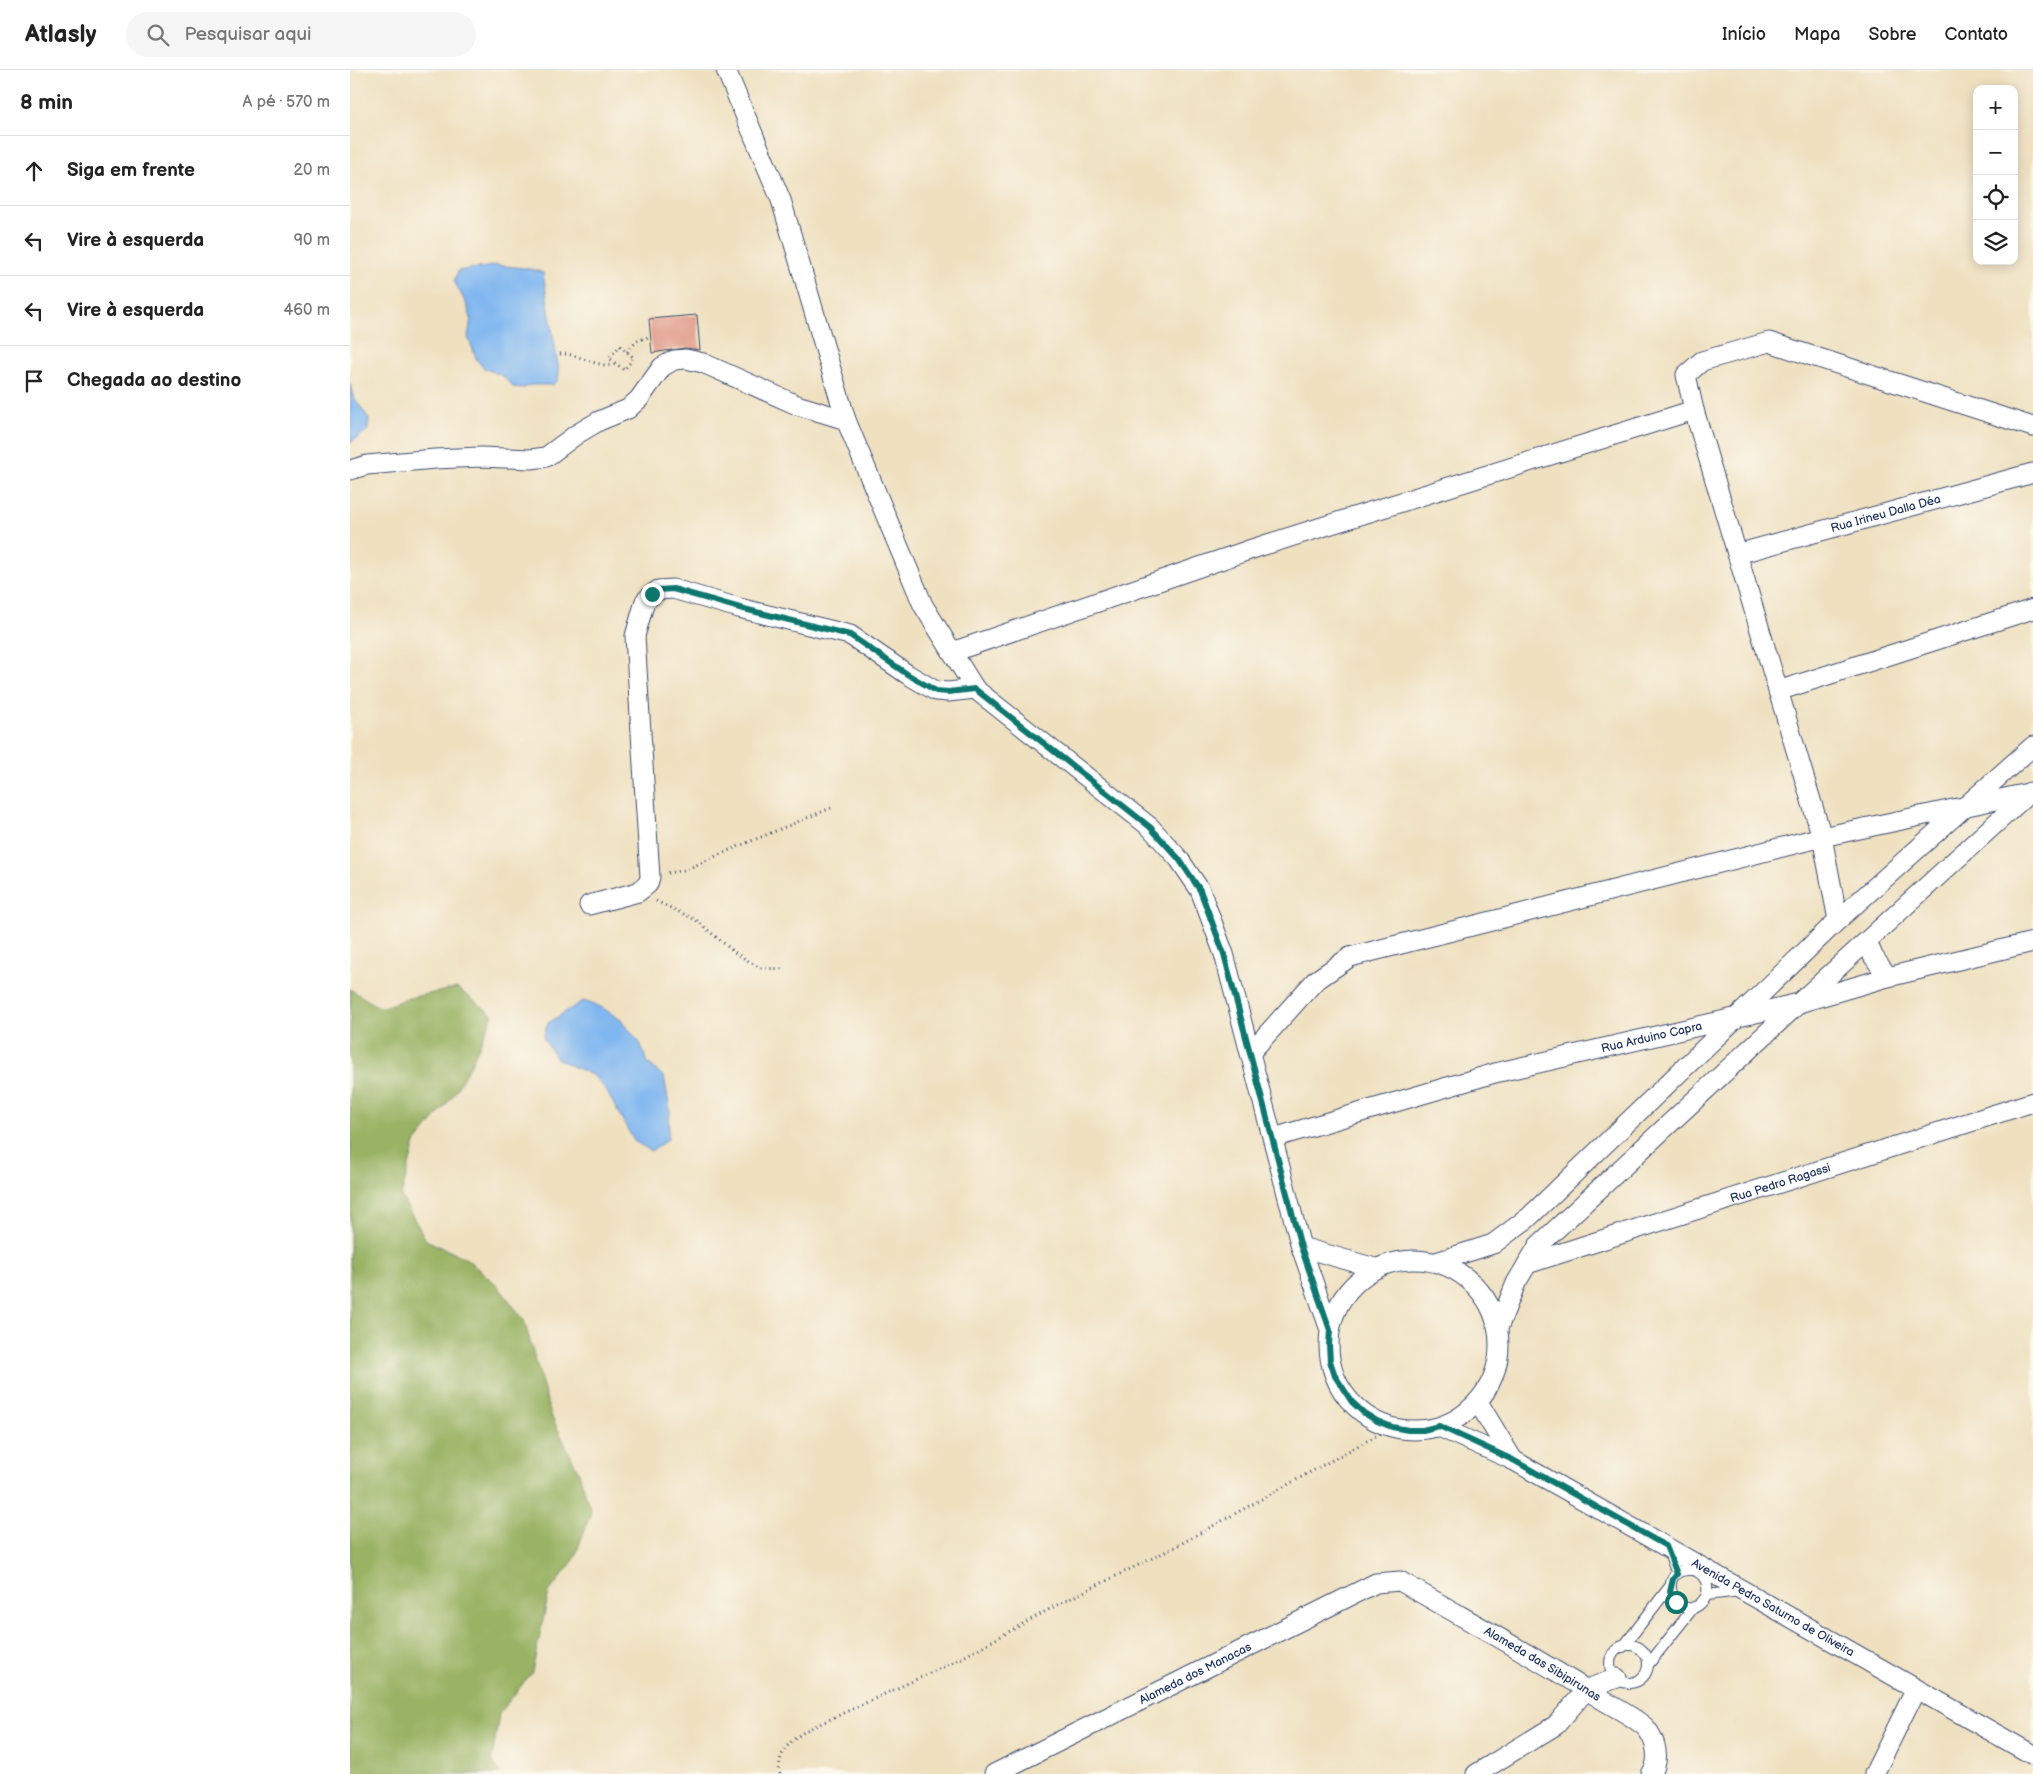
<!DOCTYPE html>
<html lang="pt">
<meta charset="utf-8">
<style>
:root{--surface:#fff;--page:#f6f6f6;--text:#222;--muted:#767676;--line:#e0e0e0}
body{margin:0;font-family:"Balsamiq Sans",sans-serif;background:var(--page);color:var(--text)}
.controls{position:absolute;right:15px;top:15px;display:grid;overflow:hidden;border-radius:10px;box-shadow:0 2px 12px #0003}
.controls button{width:45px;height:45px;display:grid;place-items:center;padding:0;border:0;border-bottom:1px solid var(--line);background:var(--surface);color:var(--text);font:25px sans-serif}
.stop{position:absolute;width:15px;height:15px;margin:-11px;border:4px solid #0f766e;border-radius:50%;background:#fff}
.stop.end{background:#0f766e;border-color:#fff;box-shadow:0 1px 5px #0008}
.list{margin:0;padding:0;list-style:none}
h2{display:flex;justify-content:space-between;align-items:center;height:65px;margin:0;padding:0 20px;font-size:21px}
h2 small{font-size:16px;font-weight:400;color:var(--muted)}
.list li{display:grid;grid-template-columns:32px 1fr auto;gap:15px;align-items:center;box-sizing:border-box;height:70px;padding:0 20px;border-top:1px solid var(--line)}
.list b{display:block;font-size:19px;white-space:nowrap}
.list em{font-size:16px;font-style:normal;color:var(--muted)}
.icon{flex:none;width:28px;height:28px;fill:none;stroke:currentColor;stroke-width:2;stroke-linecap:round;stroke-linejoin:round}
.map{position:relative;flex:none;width:1683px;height:1704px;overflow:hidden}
header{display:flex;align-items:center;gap:30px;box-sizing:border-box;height:70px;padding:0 25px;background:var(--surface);border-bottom:1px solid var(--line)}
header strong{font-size:24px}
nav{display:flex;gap:28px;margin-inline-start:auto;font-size:18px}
.search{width:350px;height:45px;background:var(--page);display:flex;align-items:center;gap:12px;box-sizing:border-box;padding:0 18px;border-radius:28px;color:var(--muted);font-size:19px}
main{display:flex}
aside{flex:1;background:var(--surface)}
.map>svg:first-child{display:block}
.forest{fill:#99b263;stroke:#5a7060}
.water{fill:#81b7f0;stroke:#4e73a7}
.building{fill:#e09785}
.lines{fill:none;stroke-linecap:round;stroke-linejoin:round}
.service-casing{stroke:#3b4a6d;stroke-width:12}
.minor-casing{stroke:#3b4a6d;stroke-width:21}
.path{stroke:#3b4a6d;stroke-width:3;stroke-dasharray:1 4;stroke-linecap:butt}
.service{stroke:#fff;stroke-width:10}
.minor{stroke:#fff;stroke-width:19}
.route{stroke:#0f766e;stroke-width:6}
.labels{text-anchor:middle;stroke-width:4;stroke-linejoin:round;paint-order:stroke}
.street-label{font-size:12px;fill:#1b2f5e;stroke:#fbf7ec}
</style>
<header>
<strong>Atlasly</strong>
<div class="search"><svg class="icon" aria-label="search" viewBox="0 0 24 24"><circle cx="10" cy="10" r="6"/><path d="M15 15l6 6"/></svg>Pesquisar aqui</div>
<nav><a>Início</a><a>Mapa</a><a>Sobre</a><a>Contato</a></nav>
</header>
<main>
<aside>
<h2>8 min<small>A pé · 570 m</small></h2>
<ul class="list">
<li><svg class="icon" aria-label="ahead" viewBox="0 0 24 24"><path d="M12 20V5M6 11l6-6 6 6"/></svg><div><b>Siga em frente</b></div><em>20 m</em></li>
<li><svg class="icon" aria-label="left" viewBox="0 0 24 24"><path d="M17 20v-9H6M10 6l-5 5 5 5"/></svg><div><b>Vire à esquerda</b></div><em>90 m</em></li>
<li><svg class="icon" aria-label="left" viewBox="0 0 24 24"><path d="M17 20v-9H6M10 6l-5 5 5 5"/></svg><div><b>Vire à esquerda</b></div><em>460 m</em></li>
<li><svg class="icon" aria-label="arrive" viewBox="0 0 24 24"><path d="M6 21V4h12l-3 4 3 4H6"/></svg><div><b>Chegada ao destino</b></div></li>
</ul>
</aside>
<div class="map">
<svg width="1683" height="1704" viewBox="0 0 1683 1704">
<rect width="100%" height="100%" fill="#fbf7ec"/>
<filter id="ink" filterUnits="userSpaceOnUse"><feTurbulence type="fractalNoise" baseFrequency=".02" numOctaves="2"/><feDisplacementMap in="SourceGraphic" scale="10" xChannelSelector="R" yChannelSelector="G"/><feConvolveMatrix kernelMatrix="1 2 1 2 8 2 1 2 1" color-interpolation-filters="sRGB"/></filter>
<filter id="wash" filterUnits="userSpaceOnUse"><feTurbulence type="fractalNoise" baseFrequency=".0096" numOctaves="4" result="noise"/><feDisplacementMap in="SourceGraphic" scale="20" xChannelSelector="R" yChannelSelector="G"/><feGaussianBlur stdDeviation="1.12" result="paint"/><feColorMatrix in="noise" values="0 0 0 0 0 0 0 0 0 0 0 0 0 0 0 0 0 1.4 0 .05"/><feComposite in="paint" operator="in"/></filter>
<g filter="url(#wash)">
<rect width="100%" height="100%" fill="#efe0c0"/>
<path class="forest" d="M107,918L143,945L122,992L102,1027L65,1073L51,1126L76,1170L117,1189L147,1215L174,1250L201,1345L229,1403L241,1442L224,1490L199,1522L182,1602L149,1644L142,1690L150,1704H0V919L30,938L59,928Z"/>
<path class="water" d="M145,195C160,197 180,197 193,203L209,302L208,310L203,315H180L174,318L163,317L153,306L134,298L127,290L118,267L121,248L116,233L104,211L108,201C121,198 132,199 145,195Z
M0,313L3,326L19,349L18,360L0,373Z
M233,931L251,937L271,950L290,973L298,993L314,1007L320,1040L318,1069L301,1081L284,1071L256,1020L244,1006L207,989L193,968L198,953Z"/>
<g id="blocks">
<path class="building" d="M347,245L350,280L335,278L302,283L299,249Z"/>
</g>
</g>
<g filter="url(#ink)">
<use href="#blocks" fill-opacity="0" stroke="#3b4a6d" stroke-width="1"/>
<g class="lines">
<g class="service-casing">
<path id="service" d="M1318,1480L1327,1504
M1357,1525C1359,1513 1353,1500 1340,1500C1299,1499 1333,1566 1357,1525L1390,1521
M1260 1594a19 19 0 1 1 38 0a19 19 0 1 1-38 0Z
M1273,1577L1321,1515
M1298,1595L1344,1537"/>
</g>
<g class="minor-casing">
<g id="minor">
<path d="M376,0L431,130L496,350L573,535L625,619L800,757L829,789L850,820L874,884L951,1177L980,1260"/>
<path d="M0,400L17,395L85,389L131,387L181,389L196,387L227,364L249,351L278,339L289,329L312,297L324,290L336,289L353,293L447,335L496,350"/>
<path id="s1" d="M1387,484L1683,403"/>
<path d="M602,582L905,478L1344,340"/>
<path d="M1428,621L1683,539"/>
<path d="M239,835L288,822L298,814L300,807L285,566L295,531L308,520L323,519L389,538L500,565L557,604L586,621L598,622L625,619"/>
<path d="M1488,850L1472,767L1344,340L1336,305L1352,291L1419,272L1683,357"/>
<path d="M1517,871L1523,886L1538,907"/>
<path d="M900,983L965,911L1000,887L1472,767L1683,722"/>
<path id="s2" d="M923,1068L1145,1003L1449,933L1538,907L1683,872"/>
<path d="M951,1177L1025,1198"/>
<circle cx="1064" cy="1275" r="85"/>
<path d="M1086,1192L1143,1174L1178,1148L1488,850L1683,676"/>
<path id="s3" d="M1177,1194L1683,1032"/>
<path d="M1148,1258L1166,1213L1188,1176L1449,933L1680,722"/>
<path d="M1128,1332L1163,1390"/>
<path id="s4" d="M1089,1357L1163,1390L1683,1685"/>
<path id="s5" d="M644,1704L1026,1513L1050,1511C1117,1550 1186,1587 1251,1629C1264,1637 1286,1648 1296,1658C1306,1670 1311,1690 1301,1704"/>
<path d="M1126,1704L1206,1655L1237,1619L1267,1608"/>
<path d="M1524,1704L1566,1619"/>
</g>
</g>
<path class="path" d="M270,276L284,288L274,300L259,288Z
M277,282L287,271L301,266
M210,284C227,282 250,300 265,294
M318,803L335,800L382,779L481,738
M306,831L346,850L384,882L410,898L435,899
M430,1704C426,1682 442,1669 459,1659L608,1590L707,1535L823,1478L1042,1357"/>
<use href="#service" class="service"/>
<use href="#minor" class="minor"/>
</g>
</g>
<g class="lines" filter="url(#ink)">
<path class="route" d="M302,524L308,520L323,519L390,538L500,565L557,604L586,621L598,622L625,619L800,757L829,789L850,820L874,884L951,1177L980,1260L979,1275L980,1291L985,1306L1002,1332L1014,1343L1027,1351L1042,1357L1058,1360H1073L1089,1356L1163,1390L1316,1476L1327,1504L1323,1509L1320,1522L1326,1532"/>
</g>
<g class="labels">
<g class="street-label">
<text dy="4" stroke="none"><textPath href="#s1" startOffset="154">Rua Irineu Dalla Déa</textPath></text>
<text dy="4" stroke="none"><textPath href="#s2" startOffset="392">Rua Arduino Capra</textPath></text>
<text dy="4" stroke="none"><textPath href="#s3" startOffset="266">Rua Pedro Ragassi</textPath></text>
<text dy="4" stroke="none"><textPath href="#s4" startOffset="380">Avenida Pedro Saturno de Oliveira</textPath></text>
<text dy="4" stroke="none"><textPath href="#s5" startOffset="616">Alameda das Sibipirunas</textPath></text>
<text dy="4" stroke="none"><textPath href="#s5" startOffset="225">Alameda dos Manacas</textPath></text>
</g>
</g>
</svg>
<div class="controls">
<button>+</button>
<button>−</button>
<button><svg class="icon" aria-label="locate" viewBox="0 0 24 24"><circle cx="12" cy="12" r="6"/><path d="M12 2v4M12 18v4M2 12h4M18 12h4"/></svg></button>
<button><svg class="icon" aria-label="layers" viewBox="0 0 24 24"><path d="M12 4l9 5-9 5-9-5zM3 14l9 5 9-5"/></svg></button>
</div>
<div class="stop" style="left:1326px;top:1532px"></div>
<div class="stop end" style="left:302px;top:524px"></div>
</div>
</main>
